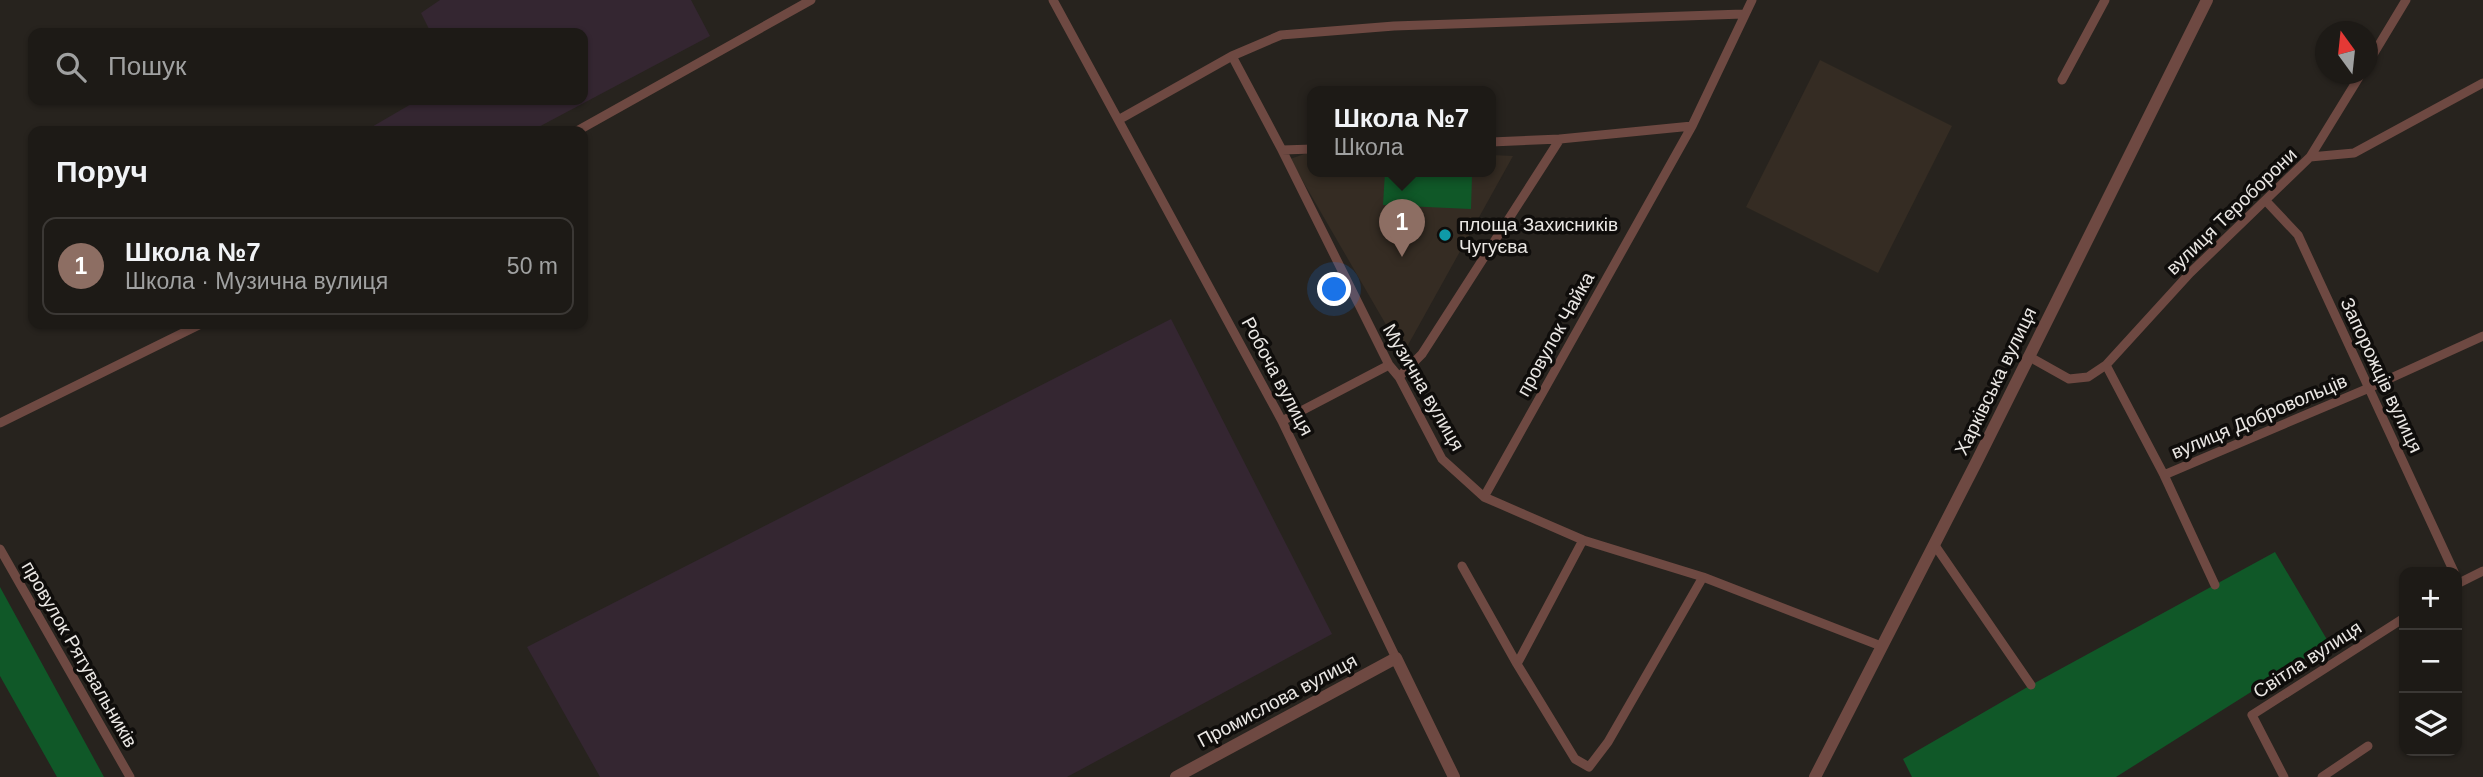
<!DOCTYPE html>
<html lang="uk">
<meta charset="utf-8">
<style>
:root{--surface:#1d1a16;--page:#25231f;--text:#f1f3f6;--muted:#a0a1a1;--line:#3b3835;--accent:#1a73e8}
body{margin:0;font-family:Arial,sans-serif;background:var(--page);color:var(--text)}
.controls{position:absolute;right:21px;bottom:21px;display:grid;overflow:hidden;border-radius:14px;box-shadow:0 2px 5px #0004}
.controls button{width:63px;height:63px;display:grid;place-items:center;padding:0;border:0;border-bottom:2px solid var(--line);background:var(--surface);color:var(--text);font:35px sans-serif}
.compass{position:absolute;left:2315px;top:21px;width:63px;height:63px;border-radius:50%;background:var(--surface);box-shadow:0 2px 5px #0004;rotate:345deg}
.you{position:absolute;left:1335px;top:290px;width:24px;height:24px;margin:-18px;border:5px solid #fff;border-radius:50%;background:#1a73e8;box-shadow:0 0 0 10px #1a73e833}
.badge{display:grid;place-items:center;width:46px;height:46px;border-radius:50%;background:var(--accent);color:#fff;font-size:23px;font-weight:700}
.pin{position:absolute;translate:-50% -58px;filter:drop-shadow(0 2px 4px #0008)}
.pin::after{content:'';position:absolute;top:37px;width:24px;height:21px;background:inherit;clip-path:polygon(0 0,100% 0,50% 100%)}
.popup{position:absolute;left:1307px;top:86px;width:189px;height:91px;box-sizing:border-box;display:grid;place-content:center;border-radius:14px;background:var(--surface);filter:drop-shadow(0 2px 5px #0005);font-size:23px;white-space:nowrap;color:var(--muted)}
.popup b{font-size:26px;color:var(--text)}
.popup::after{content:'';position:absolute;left:50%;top:100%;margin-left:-14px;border:14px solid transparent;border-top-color:var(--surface)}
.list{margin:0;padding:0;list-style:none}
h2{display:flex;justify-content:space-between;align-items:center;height:91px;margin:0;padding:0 28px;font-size:30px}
h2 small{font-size:23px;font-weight:400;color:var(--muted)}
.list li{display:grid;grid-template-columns:46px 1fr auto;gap:21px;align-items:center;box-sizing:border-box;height:98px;margin:0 14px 14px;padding:0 14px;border:2px solid var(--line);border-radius:14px}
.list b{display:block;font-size:26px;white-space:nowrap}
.list p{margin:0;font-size:23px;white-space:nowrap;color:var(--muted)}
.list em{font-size:23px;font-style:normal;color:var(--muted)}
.icon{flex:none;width:38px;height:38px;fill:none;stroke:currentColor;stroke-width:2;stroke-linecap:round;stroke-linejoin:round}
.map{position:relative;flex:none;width:2483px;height:777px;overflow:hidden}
.search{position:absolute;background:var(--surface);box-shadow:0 2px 5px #0004;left:28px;top:28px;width:560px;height:77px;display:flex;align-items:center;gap:18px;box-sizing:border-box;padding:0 24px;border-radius:14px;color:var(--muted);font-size:26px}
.panel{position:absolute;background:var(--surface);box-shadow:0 2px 5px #0004;left:28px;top:126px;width:560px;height:203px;border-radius:14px}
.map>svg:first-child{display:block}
.built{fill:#352c23}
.industrial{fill:#342631}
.green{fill:#105828}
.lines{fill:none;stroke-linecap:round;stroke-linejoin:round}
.minor{stroke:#6e4942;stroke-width:9}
.tertiary{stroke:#6e4942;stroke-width:12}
.culture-dot{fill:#0f9aa8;stroke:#0f0d0b;stroke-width:2.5}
.labels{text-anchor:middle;stroke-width:7;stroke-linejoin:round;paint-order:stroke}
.street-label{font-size:19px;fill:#eae7e4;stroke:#0f0d0b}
.poi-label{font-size:19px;fill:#eae7e4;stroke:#0f0d0b;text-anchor:start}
</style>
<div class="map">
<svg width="2483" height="777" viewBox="0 0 2483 777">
<rect width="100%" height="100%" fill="#27231e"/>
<path class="built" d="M1820,60L1952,126L1878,273L1746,207Z
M1313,151V171H1491V155L1513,156L1403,354L1290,159Z"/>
<path class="industrial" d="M440,0H691L710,36L531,131H371L370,128L418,100H583V33H431L421,13Z
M1171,319L1332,634L1067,777H600L527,647Z"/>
<path class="green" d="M1385,172L1472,176L1471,209L1383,205Z
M2275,552L2329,643L2116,777H1912L1903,759L2031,685Z
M0,587L104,777H57L0,676Z"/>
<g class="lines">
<path class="minor" d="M1053,0L1282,421L1396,658
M1232,56L1282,150L1389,365L1399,377L1442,459L1484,497L1583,540L1703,577L1881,646
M2368,63L2406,0
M2062,80L2105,0
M1120,119L1232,56L1281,35L1394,26L1743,14
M577,131L811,0
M1491,142L1560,139L1692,126
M1282,150L1313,149
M2310,157L2361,74
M2266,201L2298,235L2454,572
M2028,356L2069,379L2088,377L2106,365L2190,273L2310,157L2354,153L2483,83
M2106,365L2164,475L2215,585
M1399,377L1422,354L1560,139
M1282,421L1389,365
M0,423L201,324
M2164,475L2369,388L2483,336
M1484,497L1692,126L1752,0
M1934,544L2031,685
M0,549L130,777
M1462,566L1517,664L1575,759L1589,767L1608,742L1703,577
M2457,584L2483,571
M1517,664L1583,540
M2284,777L2252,715L2404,618
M2322,777L2368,746"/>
<path class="tertiary" d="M1176,777L1396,658L1454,777
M1815,777L1977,461L2207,0"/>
</g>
<circle class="culture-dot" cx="1445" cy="235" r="7"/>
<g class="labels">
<g class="street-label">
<text transform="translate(2231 211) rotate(-44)" y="7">вулиця Тероборони</text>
<text transform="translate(1555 334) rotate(-61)" y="7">провулок Чайка</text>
<text transform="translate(2382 375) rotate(65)" y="7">Запорожців вулиця</text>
<text transform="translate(1278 376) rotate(62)" y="7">Робоча вулиця</text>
<text transform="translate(1995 381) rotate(-64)" y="7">Харківська вулиця</text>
<text transform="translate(1424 387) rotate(60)" y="7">Музична вулиця</text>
<text transform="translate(2259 416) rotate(-23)" y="7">вулиця Добровольців</text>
<text transform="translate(80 654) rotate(60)" y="7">провулок Рятувальників</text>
<text transform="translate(2307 659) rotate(-33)" y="7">Світла вулиця</text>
<text transform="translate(1277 700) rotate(-28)" y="7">Промислова вулиця</text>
</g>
<g class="poi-label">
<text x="1459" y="231">площа Захисників<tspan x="1459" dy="22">Чугуєва</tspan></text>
</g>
</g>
</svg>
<div class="controls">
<button>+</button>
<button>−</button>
<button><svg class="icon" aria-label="layers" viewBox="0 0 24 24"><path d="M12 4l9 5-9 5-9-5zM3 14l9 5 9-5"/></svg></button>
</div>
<svg class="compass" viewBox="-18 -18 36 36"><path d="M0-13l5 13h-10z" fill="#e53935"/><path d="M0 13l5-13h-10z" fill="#a0a1a1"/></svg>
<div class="you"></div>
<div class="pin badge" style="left:1402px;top:257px;background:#8d6e63">1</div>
<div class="popup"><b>Школа №7</b>Школа</div>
<div class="search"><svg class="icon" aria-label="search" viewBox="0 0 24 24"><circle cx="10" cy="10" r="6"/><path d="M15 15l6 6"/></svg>Пошук</div>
<section class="panel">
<h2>Поруч<small></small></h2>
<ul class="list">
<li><span class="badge" style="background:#8d6e63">1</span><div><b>Школа №7</b><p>Школа · Музична вулиця</p></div><em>50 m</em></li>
</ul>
</section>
</div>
